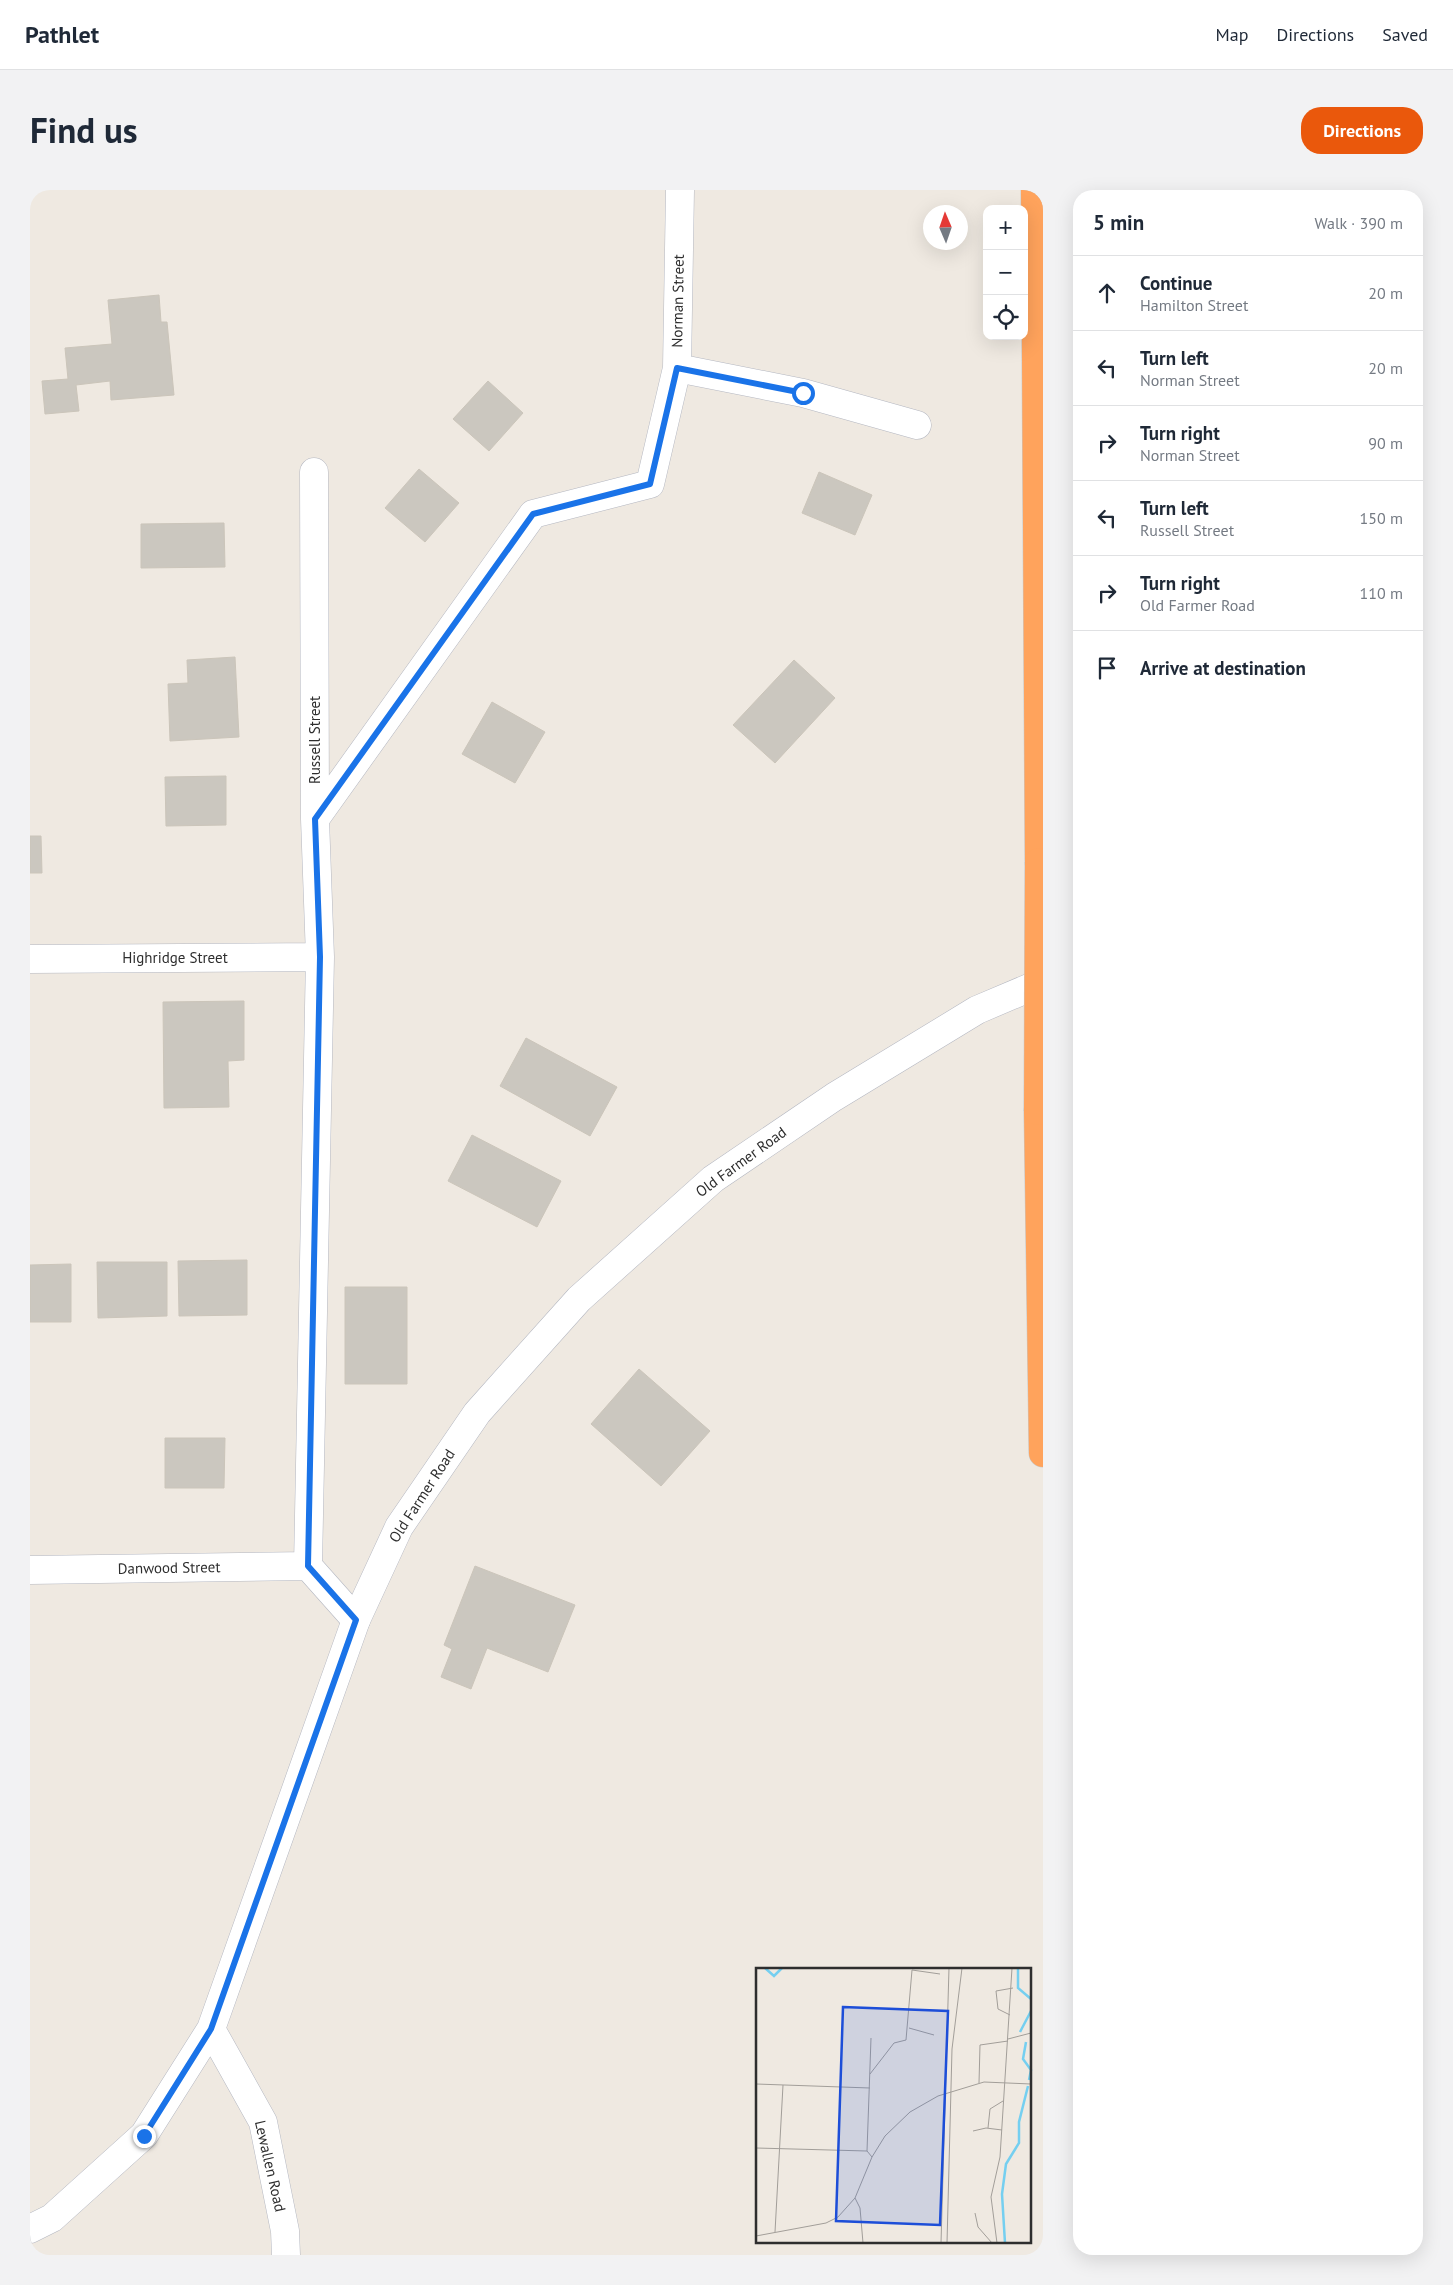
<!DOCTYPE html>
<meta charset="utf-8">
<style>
:root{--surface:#fff;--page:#f2f2f3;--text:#1f2937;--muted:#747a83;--line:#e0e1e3;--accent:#ea580c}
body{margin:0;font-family:"PT Sans",sans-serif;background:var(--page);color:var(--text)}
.controls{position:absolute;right:15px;top:15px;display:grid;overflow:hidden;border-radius:10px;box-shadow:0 5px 20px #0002}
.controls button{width:45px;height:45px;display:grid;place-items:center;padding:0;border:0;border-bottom:1px solid var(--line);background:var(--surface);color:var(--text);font:25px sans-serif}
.compass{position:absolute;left:893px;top:15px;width:45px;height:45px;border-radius:50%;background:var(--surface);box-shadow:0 5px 20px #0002;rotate:358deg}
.stop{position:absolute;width:15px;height:15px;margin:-11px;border:4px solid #1a73e8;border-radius:50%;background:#fff}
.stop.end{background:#1a73e8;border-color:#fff;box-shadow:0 1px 5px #0008}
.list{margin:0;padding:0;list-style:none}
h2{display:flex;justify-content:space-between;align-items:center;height:65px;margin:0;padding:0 20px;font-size:21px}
h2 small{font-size:16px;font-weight:400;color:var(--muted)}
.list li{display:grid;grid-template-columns:32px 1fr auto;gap:15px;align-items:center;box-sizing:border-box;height:75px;padding:0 20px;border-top:1px solid var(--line)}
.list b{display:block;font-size:19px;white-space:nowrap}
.list p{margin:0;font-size:16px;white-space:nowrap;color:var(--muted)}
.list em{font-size:16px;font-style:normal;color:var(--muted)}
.icon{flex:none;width:28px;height:28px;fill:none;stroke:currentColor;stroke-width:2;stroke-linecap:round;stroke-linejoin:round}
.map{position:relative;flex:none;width:1013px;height:2065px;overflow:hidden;border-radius:20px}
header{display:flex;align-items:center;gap:30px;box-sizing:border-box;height:70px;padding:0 25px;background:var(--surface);border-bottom:1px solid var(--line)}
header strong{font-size:24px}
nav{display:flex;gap:28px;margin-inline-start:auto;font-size:18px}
.intro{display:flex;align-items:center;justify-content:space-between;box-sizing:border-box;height:120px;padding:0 30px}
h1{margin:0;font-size:35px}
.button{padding:12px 22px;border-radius:20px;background:var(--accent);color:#fff;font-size:18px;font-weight:700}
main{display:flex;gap:30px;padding:0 30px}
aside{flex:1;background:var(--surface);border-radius:20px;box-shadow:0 5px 20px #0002}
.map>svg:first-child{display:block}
.building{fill:#cbc7bf;stroke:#cbc5ba}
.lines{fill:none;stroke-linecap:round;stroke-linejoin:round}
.street-casing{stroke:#b4b7c1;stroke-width:29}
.secondary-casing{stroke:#b4b7c1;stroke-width:29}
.highway-casing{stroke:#c9c9c9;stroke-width:29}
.street{stroke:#fff;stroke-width:28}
.secondary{stroke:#fff;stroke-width:28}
.highway{stroke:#ffa35c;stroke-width:28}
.highway-bridge-casing{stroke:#c9c9c9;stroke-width:29;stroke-linecap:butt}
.highway-bridge{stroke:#ffa35c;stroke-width:28}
.route{stroke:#1a73e8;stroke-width:6}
.labels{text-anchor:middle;stroke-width:4.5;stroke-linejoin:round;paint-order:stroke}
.street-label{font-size:15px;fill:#2e2e2e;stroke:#fff}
.inset-river{fill:none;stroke:#75cff0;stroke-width:2.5}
.inset-road{fill:none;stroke:#a29e99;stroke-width:1}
.view{fill:#1d4ed8;fill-opacity:0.15;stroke:#1d4ed8;stroke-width:2.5}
.inset-edge{fill:none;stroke:#2e2e2e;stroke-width:2.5}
</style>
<header>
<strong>Pathlet</strong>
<nav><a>Map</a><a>Directions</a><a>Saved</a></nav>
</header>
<div class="intro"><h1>Find us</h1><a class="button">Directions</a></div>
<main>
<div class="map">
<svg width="1013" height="2065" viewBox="0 0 1013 2065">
<rect width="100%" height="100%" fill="#efe9e1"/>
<path class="building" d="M129,105L131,132H137L144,205L81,210L80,191L46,195L49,221L15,224L12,191L38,189L35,158L82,154L78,110Z
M458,191L493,223L459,261L423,229Z
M389,279L429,313L395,352L355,318Z
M789,282L842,305L825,345L772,323Z
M194,333L195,377L111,378V334Z
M205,467L209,547L140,551L138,494L158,493L157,470Z
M764,470L805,508L745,573L703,535Z
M462,512L515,542L485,593L432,564Z
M196,586V635L136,636L135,587Z
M0,646H11L12,683H0Z
M214,811V870L198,871L199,917L134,918L133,812Z
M496,848L587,897L560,946L470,896Z
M442,945L531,991L507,1037L418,991Z
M217,1070V1125L149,1126L148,1071Z
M67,1072H137V1126L68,1128Z
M41,1074V1132H0V1075Z
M315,1097H377V1194H315Z
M609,1179L680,1241L631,1296L561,1234Z
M135,1248H195L194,1298H135Z
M445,1376L545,1415L518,1482L457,1458L441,1499L411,1487L422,1459L414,1455Z"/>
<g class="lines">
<g class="street-casing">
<path id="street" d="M647,178L773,203L887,235
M284,282L285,629L290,767L278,1376L326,1430
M285,629L503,324L620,294L647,178L650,0
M0,769L290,767
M0,1380L278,1376"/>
</g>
<g class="secondary-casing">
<path id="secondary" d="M181,1839L233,1932L255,2041L256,2065
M0,2039L22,2028L114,1945L181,1839L326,1430L369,1337L447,1223L549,1109L683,989L804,907L947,820L1013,792"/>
</g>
<g class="highway-casing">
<path id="highway" d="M1005,0L1009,672
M1008,921L1013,1263"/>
</g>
<use href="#street" class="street"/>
<use href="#secondary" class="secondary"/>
<use href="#highway" class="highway"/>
<g class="highway-bridge-casing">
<path id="highway-bridge" d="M1008,921L1009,672"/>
</g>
<use href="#highway-bridge" class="highway-bridge"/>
</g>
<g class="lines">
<path class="route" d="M114,1946L181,1839L326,1430L278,1376L290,767L285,629L503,324L620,294L647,178L773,203"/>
</g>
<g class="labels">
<g class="street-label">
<text transform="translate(648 111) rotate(-89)" y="5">Norman Street</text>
<text transform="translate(285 550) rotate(-90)" y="5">Russell Street</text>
<text x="145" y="773">Highridge Street</text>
<text transform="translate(711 972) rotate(-36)" y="5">Old Farmer Road</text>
<text transform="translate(392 1306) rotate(-57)" y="5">Old Farmer Road</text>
<text transform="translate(139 1378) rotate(-1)" y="5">Danwood Street</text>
<text transform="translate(240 1976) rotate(77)" y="5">Lewallen Road</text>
</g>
</g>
<g transform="translate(726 1778)">
<rect width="275" height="275" fill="#efe9e1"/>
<path class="inset-river" d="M9,0L18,8L26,0M262,0V20L275,31M264,64L275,43M270,74L267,91L275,102L273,112M249,275L246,226L250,196L263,175V154L272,118"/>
<path class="inset-road" d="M254,47L242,41L240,23L257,20M153,60L178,67M115,70L111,183L116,189M252,71L275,65M114,106L138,75L150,72L156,2L184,6M223,115L224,77L252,73M0,116L114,120M232,160L234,141L247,133M217,163L230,160L246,162M0,180L111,183M99,230L104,240L107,275M219,245L222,259L236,275M19,264L27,117M0,268L70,255L82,249L99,230L116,189L129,168L154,144L182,128L228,114L275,116M185,275L193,0M191,275L196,81L206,0M241,275L235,229L244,189L256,0"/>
<path class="view" d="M87,39L192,43L184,257L80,253Z"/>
<rect width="275" height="275" class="inset-edge"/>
</g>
</svg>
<div class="controls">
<button>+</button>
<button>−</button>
<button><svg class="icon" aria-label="locate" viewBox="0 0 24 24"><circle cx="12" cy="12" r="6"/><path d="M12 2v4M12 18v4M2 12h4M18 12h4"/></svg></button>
</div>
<svg class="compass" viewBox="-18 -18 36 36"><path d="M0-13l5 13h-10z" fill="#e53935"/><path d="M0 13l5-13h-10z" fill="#747a83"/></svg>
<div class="stop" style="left:773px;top:203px"></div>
<div class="stop end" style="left:114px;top:1946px"></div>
</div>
<aside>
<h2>5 min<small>Walk · 390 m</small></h2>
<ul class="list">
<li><svg class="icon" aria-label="ahead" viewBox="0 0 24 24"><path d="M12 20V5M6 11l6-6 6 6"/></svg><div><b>Continue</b><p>Hamilton Street</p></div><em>20 m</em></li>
<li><svg class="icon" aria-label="left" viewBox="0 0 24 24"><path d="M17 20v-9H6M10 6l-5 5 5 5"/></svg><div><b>Turn left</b><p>Norman Street</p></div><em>20 m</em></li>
<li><svg class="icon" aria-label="right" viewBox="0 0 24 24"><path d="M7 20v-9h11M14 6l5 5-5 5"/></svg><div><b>Turn right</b><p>Norman Street</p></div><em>90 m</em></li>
<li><svg class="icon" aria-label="left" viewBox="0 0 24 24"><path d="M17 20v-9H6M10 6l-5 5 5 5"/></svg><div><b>Turn left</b><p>Russell Street</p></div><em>150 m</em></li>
<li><svg class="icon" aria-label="right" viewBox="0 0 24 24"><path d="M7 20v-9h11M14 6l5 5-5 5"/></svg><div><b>Turn right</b><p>Old Farmer Road</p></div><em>110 m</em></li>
<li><svg class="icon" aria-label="arrive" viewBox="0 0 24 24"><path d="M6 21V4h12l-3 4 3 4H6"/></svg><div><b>Arrive at destination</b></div></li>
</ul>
</aside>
</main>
